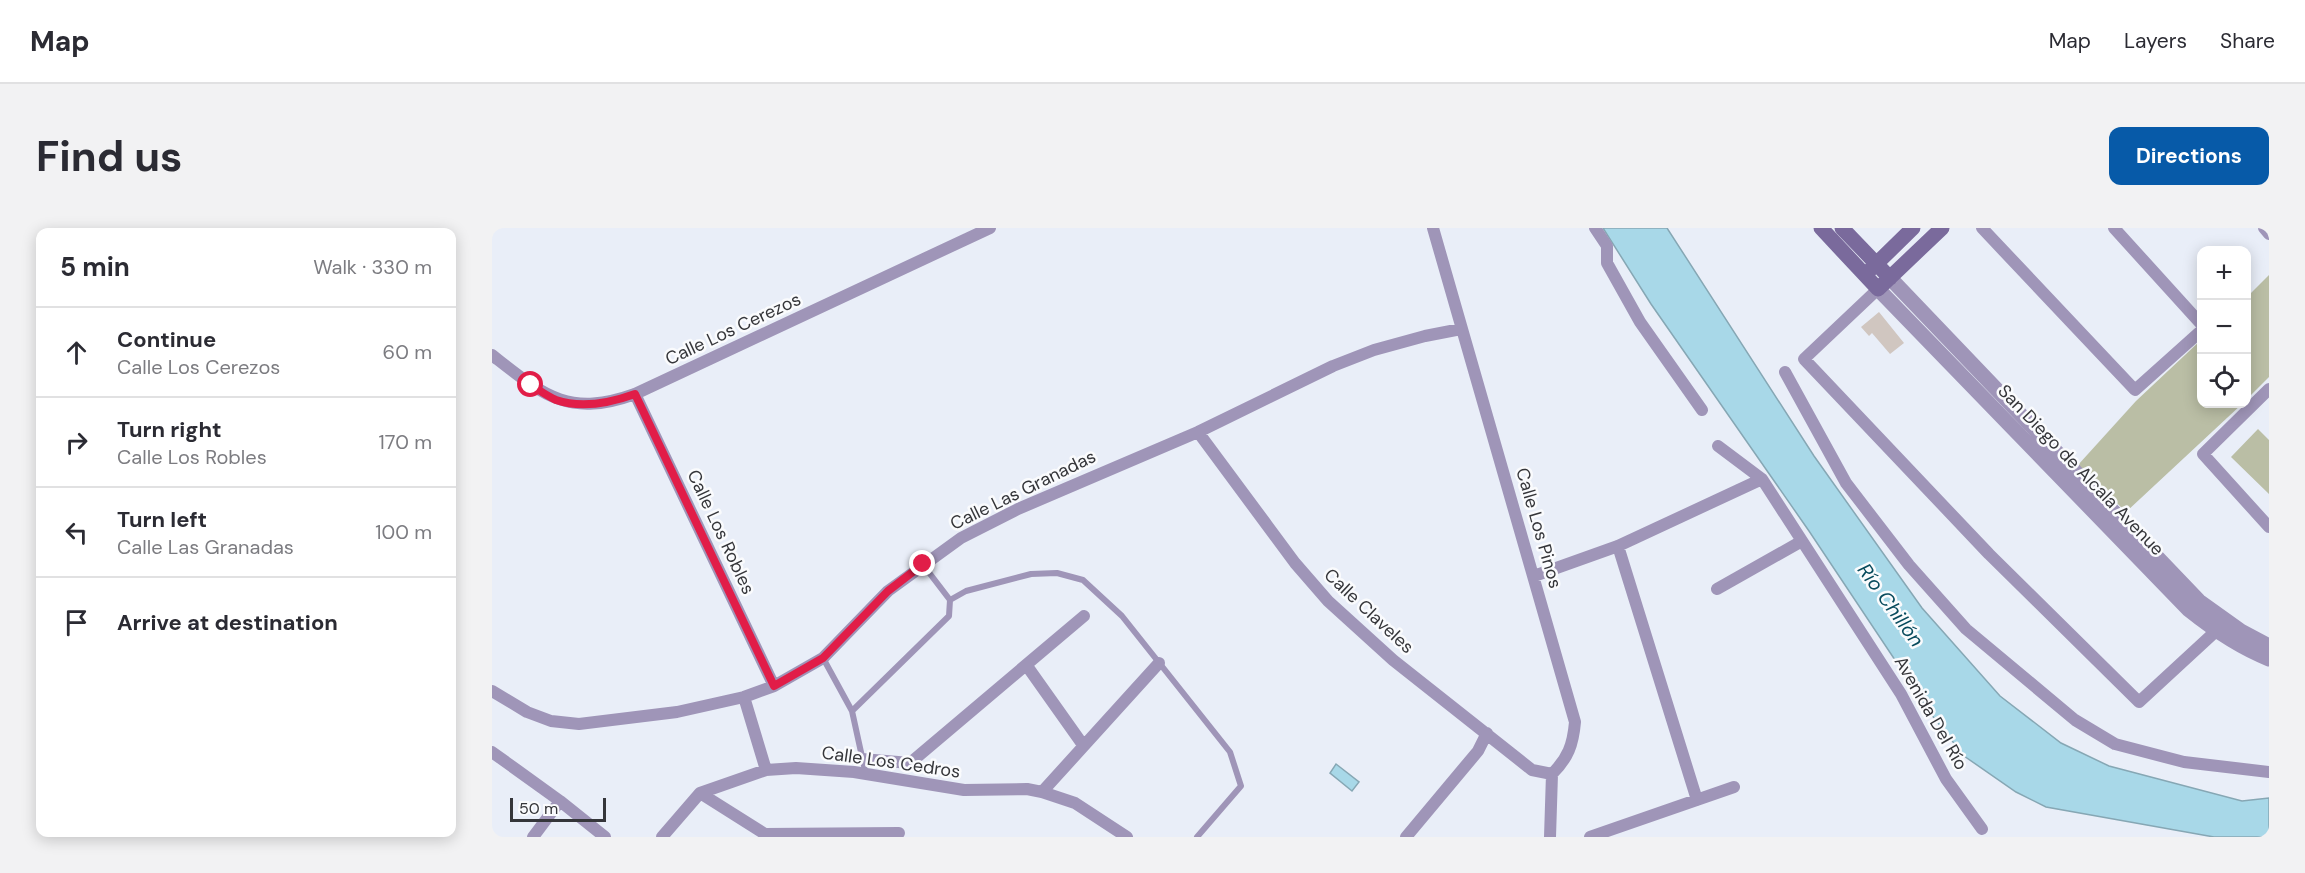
<!DOCTYPE html>
<meta charset="utf-8">
<style>
:root{--surface:#fff;--page:#f2f2f3;--text:#2b2b33;--muted:#7c7c81;--line:#e1e1e2;--accent:#075aa8}
body{margin:0;font-family:"DM Sans",sans-serif;background:var(--page);color:var(--text)}
.controls{position:absolute;right:18px;top:18px;display:grid;overflow:hidden;border-radius:12px;box-shadow:0 3px 15px #0003}
.controls button{width:54px;height:54px;display:grid;place-items:center;padding:0;border:0;border-bottom:2px solid var(--line);background:var(--surface);color:var(--text);font:30px sans-serif}
.scale{position:absolute;left:18px;bottom:15px;width:96px;box-sizing:border-box;padding-left:6px;border:3px solid #35363a;border-top:0;font-size:16px;line-height:21px;white-space:nowrap;color:#35363a;-webkit-text-stroke:4px #fafbfd;paint-order:stroke}
.stop{position:absolute;width:18px;height:18px;margin:-14px;border:4px solid #e11d48;border-radius:50%;background:#fff}
.stop.end{background:#e11d48;border-color:#fff;box-shadow:0 2px 6px #0008}
.list{margin:0;padding:0;list-style:none}
h2{display:flex;justify-content:space-between;align-items:center;height:78px;margin:0;padding:0 24px;font-size:26px}
h2 small{font-size:20px;font-weight:400;color:var(--muted)}
.list li{display:grid;grid-template-columns:39px 1fr auto;gap:18px;align-items:center;box-sizing:border-box;height:90px;padding:0 24px;border-top:2px solid var(--line)}
.list b{display:block;font-size:22px;white-space:nowrap}
.list p{margin:0;font-size:20px;white-space:nowrap;color:var(--muted)}
.list em{font-size:20px;font-style:normal;color:var(--muted)}
.icon{flex:none;width:33px;height:33px;fill:none;stroke:currentColor;stroke-width:2;stroke-linecap:round;stroke-linejoin:round}
.map{position:relative;flex:none;width:1777px;height:609px;overflow:hidden;border-radius:12px}
header{display:flex;align-items:center;gap:36px;box-sizing:border-box;height:84px;padding:0 30px;background:var(--surface);border-bottom:2px solid var(--line)}
header strong{font-size:28px}
nav{display:flex;gap:33px;margin-inline-start:auto;font-size:21px}
.intro{display:flex;align-items:center;justify-content:space-between;box-sizing:border-box;height:144px;padding:0 36px}
h1{margin:0;font-size:42px}
.button{padding:15px 27px;border-radius:12px;background:var(--accent);color:#fff;font-size:21px;font-weight:700}
main{display:flex;gap:36px;padding:0 36px}
aside{flex:1;background:var(--surface);border-radius:12px;box-shadow:0 3px 15px #0003}
.map>svg:first-child{display:block}
.green{fill:#babea5}
.water{fill:#a8d8e8;stroke:#86a7b4;stroke-width:1.5}
.building{fill:#d0c6c0}
.lines{fill:none;stroke-linecap:round;stroke-linejoin:round}
.service{stroke:#9f95b8;stroke-width:6}
.minor{stroke:#9f95b8;stroke-width:12}
.tertiary{stroke:#9f95b8;stroke-width:15}
.secondary{stroke:#7a6a9c;stroke-width:15}
.route{stroke:#e11d48;stroke-width:8}
.labels{text-anchor:middle;stroke-width:5;stroke-linejoin:round;paint-order:stroke}
.street-label{font-size:18px;fill:#35363a;stroke:#fafbfd}
.water-label{font-size:20px;font-style:italic;fill:#084b5d;stroke:#fafbfd}
</style>
<header>
<strong>Map</strong>
<nav><a>Map</a><a>Layers</a><a>Share</a></nav>
</header>
<div class="intro"><h1>Find us</h1><a class="button">Directions</a></div>
<main>
<aside>
<h2>5 min<small>Walk · 330 m</small></h2>
<ul class="list">
<li><svg class="icon" aria-label="ahead" viewBox="0 0 24 24"><path d="M12 20V5M6 11l6-6 6 6"/></svg><div><b>Continue</b><p>Calle Los Cerezos</p></div><em>60 m</em></li>
<li><svg class="icon" aria-label="right" viewBox="0 0 24 24"><path d="M7 20v-9h11M14 6l5 5-5 5"/></svg><div><b>Turn right</b><p>Calle Los Robles</p></div><em>170 m</em></li>
<li><svg class="icon" aria-label="left" viewBox="0 0 24 24"><path d="M17 20v-9H6M10 6l-5 5 5 5"/></svg><div><b>Turn left</b><p>Calle Las Granadas</p></div><em>100 m</em></li>
<li><svg class="icon" aria-label="arrive" viewBox="0 0 24 24"><path d="M6 21V4h12l-3 4 3 4H6"/></svg><div><b>Arrive at destination</b></div></li>
</ul>
</aside>
<div class="map">
<svg width="1777" height="609" viewBox="0 0 1777 609">
<rect width="100%" height="100%" fill="#e9eef8"/>
<path class="green" d="M1777,47V149L1755,171V69Z
M1709,112L1710,176H1750L1634,284L1586,237L1644,173Z
M1766,201L1777,212V266L1739,229Z"/>
<path class="water" d="M1111,0H1175L1322,228L1430,380L1508,468L1569,515L1617,538L1750,573L1777,570V609H1722L1554,579L1524,564L1472,528L1439,486L1317,303L1159,76Z
M844,536L867,554L860,563L838,545Z"/>
<path class="building" d="M1387,84L1412,115L1398,126L1380,105L1377,108L1369,99Z"/>
<g class="lines">
<path class="service" d="M458,372L474,363L539,346L565,345L591,352L630,388L738,524L749,558L705,609
M331,430L360,483L374,547
M360,483L457,388L458,372L432,338"/>
<path class="minor" d="M941,0L1083,494C1081,517 1076,530 1060,546L1058,609
M1103,0L1115,18V35L1148,94L1210,182
M1490,0L1643,162L1710,102
M1622,0L1710,97
M1772,0L1777,6
M1386,61L1312,131L1497,326L1647,474L1724,403
M0,127C51,167 76,190 143,166L498,0
M1293,144L1354,255L1417,337L1474,401L1583,492L1623,516L1692,534L1777,544
M1777,161L1711,226L1777,299
M143,166L282,458
M706,204L803,335L836,373L901,432L1040,542L1060,546
M1226,218L1270,251L1409,466L1454,551L1490,601
M1126,318L1205,572
M1042,348L1126,318L1270,251
M1225,361L1310,313
M535,438L591,517
M0,463L35,484L59,493L87,496L185,484L252,469L282,458L331,430L396,363L469,310L526,281L706,204L841,138L882,122L933,108L969,101
M252,469L274,542
M0,524L68,573L113,609
M370,531L418,535L592,388
M550,564L667,435
M208,565L273,606L407,605
M41,609L68,573
M170,609L208,565L274,542L304,540L362,544L472,562L535,561L550,564L583,575L635,609
M914,609L986,523L995,505
M1098,609L1242,559"/>
<path class="tertiary" d="M1398,50L1707,373L1749,403L1777,418
M1386,61L1697,382C1722,402 1747,419 1777,431"/>
<path class="secondary" d="M1329,0L1386,61L1450,0
M1350,0L1398,50
M1377,43L1421,0"/>
</g>
<g class="lines">
<path class="route" d="M39,157C47,162 55,168 64,172C90,181 118,175 143,166L282,458L331,430L396,363L431,336"/>
</g>
<g class="labels">
<g class="street-label">
<text transform="translate(241 101) rotate(-25)" y="6">Calle Los Cerezos</text>
<text transform="translate(1589 242) rotate(46)" y="6">San Diego de Alcala Avenue</text>
<text transform="translate(531 262) rotate(-26)" y="6">Calle Las Granadas</text>
<text transform="translate(1047 300) rotate(74)" y="6">Calle Los Pinos</text>
<text transform="translate(229 304) rotate(65)" y="6">Calle Los Robles</text>
<text transform="translate(877 383) rotate(43)" y="6">Calle Claveles</text>
<text transform="translate(1439 485) rotate(60)" y="6">Avenida Del Río</text>
<text transform="translate(399 534) rotate(8)" y="6">Calle Los Cedros</text>
</g>
<g class="water-label">
<text transform="translate(1399 377) rotate(54)" y="7">Río Chillón</text>
</g>
</g>
</svg>
<div class="controls">
<button>+</button>
<button>−</button>
<button><svg class="icon" aria-label="locate" viewBox="0 0 24 24"><circle cx="12" cy="12" r="6"/><path d="M12 2v4M12 18v4M2 12h4M18 12h4"/></svg></button>
</div>
<div class="scale">50 m</div>
<div class="stop" style="left:39px;top:157px"></div>
<div class="stop end" style="left:431px;top:336px"></div>
</div>
</main>
